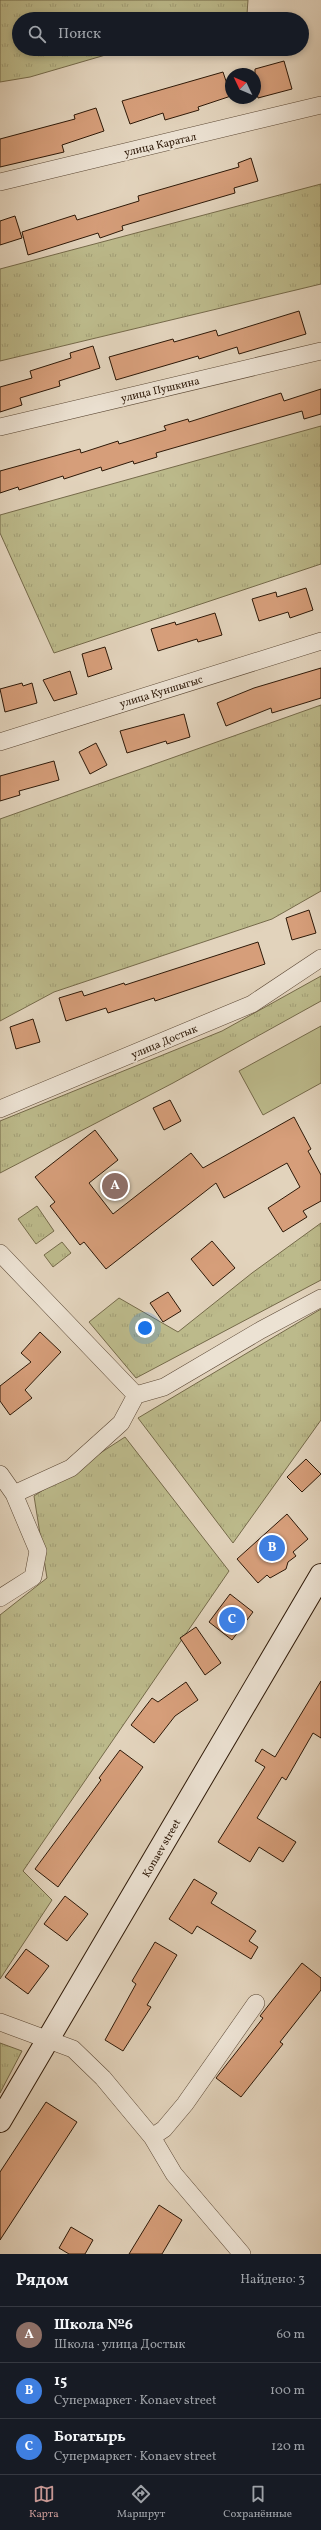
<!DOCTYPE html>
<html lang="ru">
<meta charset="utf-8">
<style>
:root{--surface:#171b24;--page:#242831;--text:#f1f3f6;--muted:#9ea1a6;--line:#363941;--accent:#c59692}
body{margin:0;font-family:Vollkorn,serif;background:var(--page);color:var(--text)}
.compass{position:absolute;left:225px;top:68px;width:36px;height:36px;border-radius:50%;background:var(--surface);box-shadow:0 2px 6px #0003;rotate:314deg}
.you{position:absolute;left:145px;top:1328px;width:14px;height:14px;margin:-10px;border:3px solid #fff;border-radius:50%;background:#1a73e8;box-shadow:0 0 0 6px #1a73e833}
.badge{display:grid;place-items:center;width:26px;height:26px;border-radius:50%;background:var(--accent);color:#fff;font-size:13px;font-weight:700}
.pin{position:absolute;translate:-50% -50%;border:2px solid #fff;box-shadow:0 1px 4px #0006}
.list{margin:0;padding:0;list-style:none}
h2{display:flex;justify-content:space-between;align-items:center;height:52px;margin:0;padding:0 16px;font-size:17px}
h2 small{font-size:13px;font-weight:400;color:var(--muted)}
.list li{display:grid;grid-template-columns:26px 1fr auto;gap:12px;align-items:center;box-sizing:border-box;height:56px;padding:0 16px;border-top:1px solid var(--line)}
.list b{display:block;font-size:15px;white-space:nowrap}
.list p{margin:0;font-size:13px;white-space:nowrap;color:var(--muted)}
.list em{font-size:13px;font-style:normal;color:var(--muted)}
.icon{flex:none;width:22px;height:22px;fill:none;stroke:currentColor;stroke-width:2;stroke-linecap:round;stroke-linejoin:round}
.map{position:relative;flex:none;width:321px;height:2254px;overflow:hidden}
.search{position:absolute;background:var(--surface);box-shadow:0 2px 6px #0003;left:12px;right:12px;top:12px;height:44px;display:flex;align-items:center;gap:10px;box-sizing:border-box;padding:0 14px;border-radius:22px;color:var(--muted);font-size:15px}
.sheet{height:220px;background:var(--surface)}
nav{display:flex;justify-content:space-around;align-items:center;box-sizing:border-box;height:56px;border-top:1px solid var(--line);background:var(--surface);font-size:11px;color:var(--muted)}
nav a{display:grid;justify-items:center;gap:2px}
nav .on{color:var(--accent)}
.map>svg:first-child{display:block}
.grass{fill:url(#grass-tufts);stroke:#756a4a}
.park{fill:#bcba8b;stroke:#756a4a}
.building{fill:#d69e7a;stroke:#2e1908}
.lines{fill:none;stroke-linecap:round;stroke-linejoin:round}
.street-casing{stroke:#5b4835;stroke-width:18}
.secondary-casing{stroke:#2e1908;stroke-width:24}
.street{stroke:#ece2d3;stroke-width:17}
.secondary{stroke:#ece2d3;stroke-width:22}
.labels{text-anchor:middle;stroke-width:4;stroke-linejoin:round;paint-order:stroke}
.street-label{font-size:11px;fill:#2e1908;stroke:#ece2d3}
</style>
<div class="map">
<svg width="321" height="2254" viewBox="0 0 321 2254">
<defs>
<pattern id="grass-tufts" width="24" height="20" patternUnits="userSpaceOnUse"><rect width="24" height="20" fill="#bcba8b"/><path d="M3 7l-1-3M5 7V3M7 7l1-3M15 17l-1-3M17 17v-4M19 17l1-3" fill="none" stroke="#a29f76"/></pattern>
</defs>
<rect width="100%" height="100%" fill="#e2d3bc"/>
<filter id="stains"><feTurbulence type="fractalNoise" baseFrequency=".005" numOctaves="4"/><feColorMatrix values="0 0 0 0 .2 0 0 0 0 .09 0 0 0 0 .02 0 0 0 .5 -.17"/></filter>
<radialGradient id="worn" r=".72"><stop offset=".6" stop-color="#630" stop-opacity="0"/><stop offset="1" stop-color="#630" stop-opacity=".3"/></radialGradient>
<path class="grass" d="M0,0H248L247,14L229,19H19V49H126L30,77L0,82Z
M321,184V284L0,361V269Z
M321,426V564L54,653L0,533V515Z
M321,705V891L272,919L54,992L0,1021V819Z
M321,976V1001L173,1083L0,1173V1121L222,1031Z
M37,1206L54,1231L36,1244L18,1219Z
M321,1223V1280L136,1378L89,1322L119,1298L178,1332L252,1273Z
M62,1242L71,1253L53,1267L44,1255Z
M321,1309V1420L233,1543L138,1418Z
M125,1437L229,1571L23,1871L52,1900L0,1979V1615L47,1578L34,1496Z
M0,2043L22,2051L0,2093Z"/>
<path class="park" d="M321,1026V1083L263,1115L239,1071Z"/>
<path class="building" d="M284,61L292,89L258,98L255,85V69Z
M223,72L231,96L198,107L199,110L165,120L163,113L130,124L122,101Z
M96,108L104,131L62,145L64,152L0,167V139L75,119L74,115Z
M251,158L258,181L234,188L235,193L122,226L123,230L100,238L98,233L28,255L22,232L75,215L77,220L139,201L138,196L239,167L238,163Z
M15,216L22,238L0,245V221Z
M299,311L306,334L239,354L237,347L199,359L198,356L116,380L109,357L173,339L174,342L216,330L218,336Z
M93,346L100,368L59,381L60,386L20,398L22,405L0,412V387L32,378L30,371L71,358L70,353Z
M321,389V414L304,419L302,411L156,453L157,457L134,464L133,461L102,471L101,467L64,479L63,476L19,490L18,487L0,493V471L80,449L81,453L118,441L119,444L166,430L164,426L188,419L189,422L281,393L284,401Z
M306,588L313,610L290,618L288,612L259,621L252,599L276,592L277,597Z
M215,613L222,635L198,642L197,639L158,651L151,629L175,622L176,625Z
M105,647L112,669L88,677L82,654Z
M321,668V698L272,713L271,708L226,726L217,703L254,688Z
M70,671L77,694L54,701L43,680Z
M22,683L23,686L32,683L37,703L5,712L0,689Z
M184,714L190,737L167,744L166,741L127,753L120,731Z
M96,743L107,765L90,774L79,752Z
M54,761L59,780L19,791L20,795L0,801V776Z
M309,910L316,933L292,940L286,918Z
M258,942L265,964L155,1001L154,998L108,1013L106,1008L66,1021L59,998L82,991L84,996L124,983L125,985Z
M33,1019L40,1042L16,1049L10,1027Z
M170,1100L181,1121L164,1130L153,1108Z
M294,1117L311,1149L308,1151L321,1175V1201L303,1211L307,1217L283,1232L268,1208L300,1187L287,1163L224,1198L216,1183L106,1269L84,1242L80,1245L50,1206L55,1202L35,1177L95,1130L118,1160L89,1183L113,1214L191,1153L203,1168Z
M212,1241L235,1268L213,1286L191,1259Z
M168,1292L181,1311L163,1322L150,1303Z
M40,1332L61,1352L25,1390L32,1398L10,1415L0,1401V1386L31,1362L21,1353Z
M306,1459L321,1474L302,1492L287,1477Z
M287,1514L308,1539L293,1552L296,1556L288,1562L286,1569L270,1578L267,1575L258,1583L237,1559Z
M230,1594L253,1612L232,1640L209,1622Z
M196,1627L221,1663L205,1675L180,1638Z
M321,1681V1738L313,1733L286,1780L282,1777L257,1818L296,1842L283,1862L259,1847L250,1862L218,1842L265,1767L255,1761L262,1749L275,1757Z
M186,1682L198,1700L175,1716L154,1743L131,1725L152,1698L158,1702Z
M120,1750L143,1767L58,1887L35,1869L101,1780L99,1778Z
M194,1879L217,1893L211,1903L256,1931L249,1941L258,1947L251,1959L197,1926L192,1934L169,1919Z
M65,1896L88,1914L67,1941L44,1924Z
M155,1942L177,1955L147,2005L151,2007L123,2051L105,2040L136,1984L132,1981Z
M26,1949L49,1966L28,1994L5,1977Z
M302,1963L321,1978V1990L280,2042L283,2044L241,2097L216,2078L263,2018L260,2016Z
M46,2102L77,2122L0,2240V2172Z
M159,2205L182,2220L162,2254H129Z
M71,2227L93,2240L85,2254H69L59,2248Z"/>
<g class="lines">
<g class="street-casing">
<path id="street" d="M0,182L321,105
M0,427L321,351
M0,742L321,641
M0,1109L252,1004L321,958
M0,1253L136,1395
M0,1474L14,1494L71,1468L121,1423L136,1395L164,1387L261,1330L321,1298
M0,1598L33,1577L38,1551L14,1494
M0,2022L73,2049L103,2078L152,2137L174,2174L242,2254
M152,2137L164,2129L185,2104L256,2003"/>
</g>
<g class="secondary-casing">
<path id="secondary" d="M0,2121L321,1575"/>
</g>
<use href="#street" class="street"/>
<use href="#secondary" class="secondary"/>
</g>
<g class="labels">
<g class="street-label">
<text transform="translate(160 144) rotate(-13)" y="4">улица Каратал</text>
<text transform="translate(160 389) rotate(-13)" y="4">улица Пушкина</text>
<text transform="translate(161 691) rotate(-17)" y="4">улица Куншыгыс</text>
<text transform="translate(164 1041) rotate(-23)" y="4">улица Достык</text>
<text transform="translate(161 1848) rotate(-60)" y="4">Konaev street</text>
</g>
</g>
<rect width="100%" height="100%" filter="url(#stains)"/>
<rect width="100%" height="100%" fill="url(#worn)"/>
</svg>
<svg class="compass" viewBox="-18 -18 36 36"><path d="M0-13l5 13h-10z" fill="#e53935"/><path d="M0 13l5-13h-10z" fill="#9ea1a6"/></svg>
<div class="you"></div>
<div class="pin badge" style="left:115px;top:1186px;background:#8d6e63">A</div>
<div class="pin badge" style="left:272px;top:1548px;background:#3f7fe0">B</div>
<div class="pin badge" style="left:232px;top:1620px;background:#3f7fe0">C</div>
<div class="search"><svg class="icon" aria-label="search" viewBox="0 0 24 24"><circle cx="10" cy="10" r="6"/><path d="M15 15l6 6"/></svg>Поиск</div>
</div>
<section class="sheet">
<h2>Рядом<small>Найдено: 3</small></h2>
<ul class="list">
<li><span class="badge" style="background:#8d6e63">A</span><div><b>Школа №6</b><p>Школа · улица Достык</p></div><em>60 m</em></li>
<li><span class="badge" style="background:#3f7fe0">B</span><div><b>15</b><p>Супермаркет · Konaev street</p></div><em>100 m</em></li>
<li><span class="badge" style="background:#3f7fe0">C</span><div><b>Богатырь</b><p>Супермаркет · Konaev street</p></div><em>120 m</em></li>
</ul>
</section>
<nav>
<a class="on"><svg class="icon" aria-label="map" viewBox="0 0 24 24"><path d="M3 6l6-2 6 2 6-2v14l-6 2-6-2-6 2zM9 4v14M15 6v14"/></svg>Карта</a>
<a><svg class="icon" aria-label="directions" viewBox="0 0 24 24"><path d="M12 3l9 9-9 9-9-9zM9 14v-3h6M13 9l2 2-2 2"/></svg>Маршрут</a>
<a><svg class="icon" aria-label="saved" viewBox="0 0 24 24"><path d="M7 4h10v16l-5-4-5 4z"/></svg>Сохранённые</a>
</nav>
